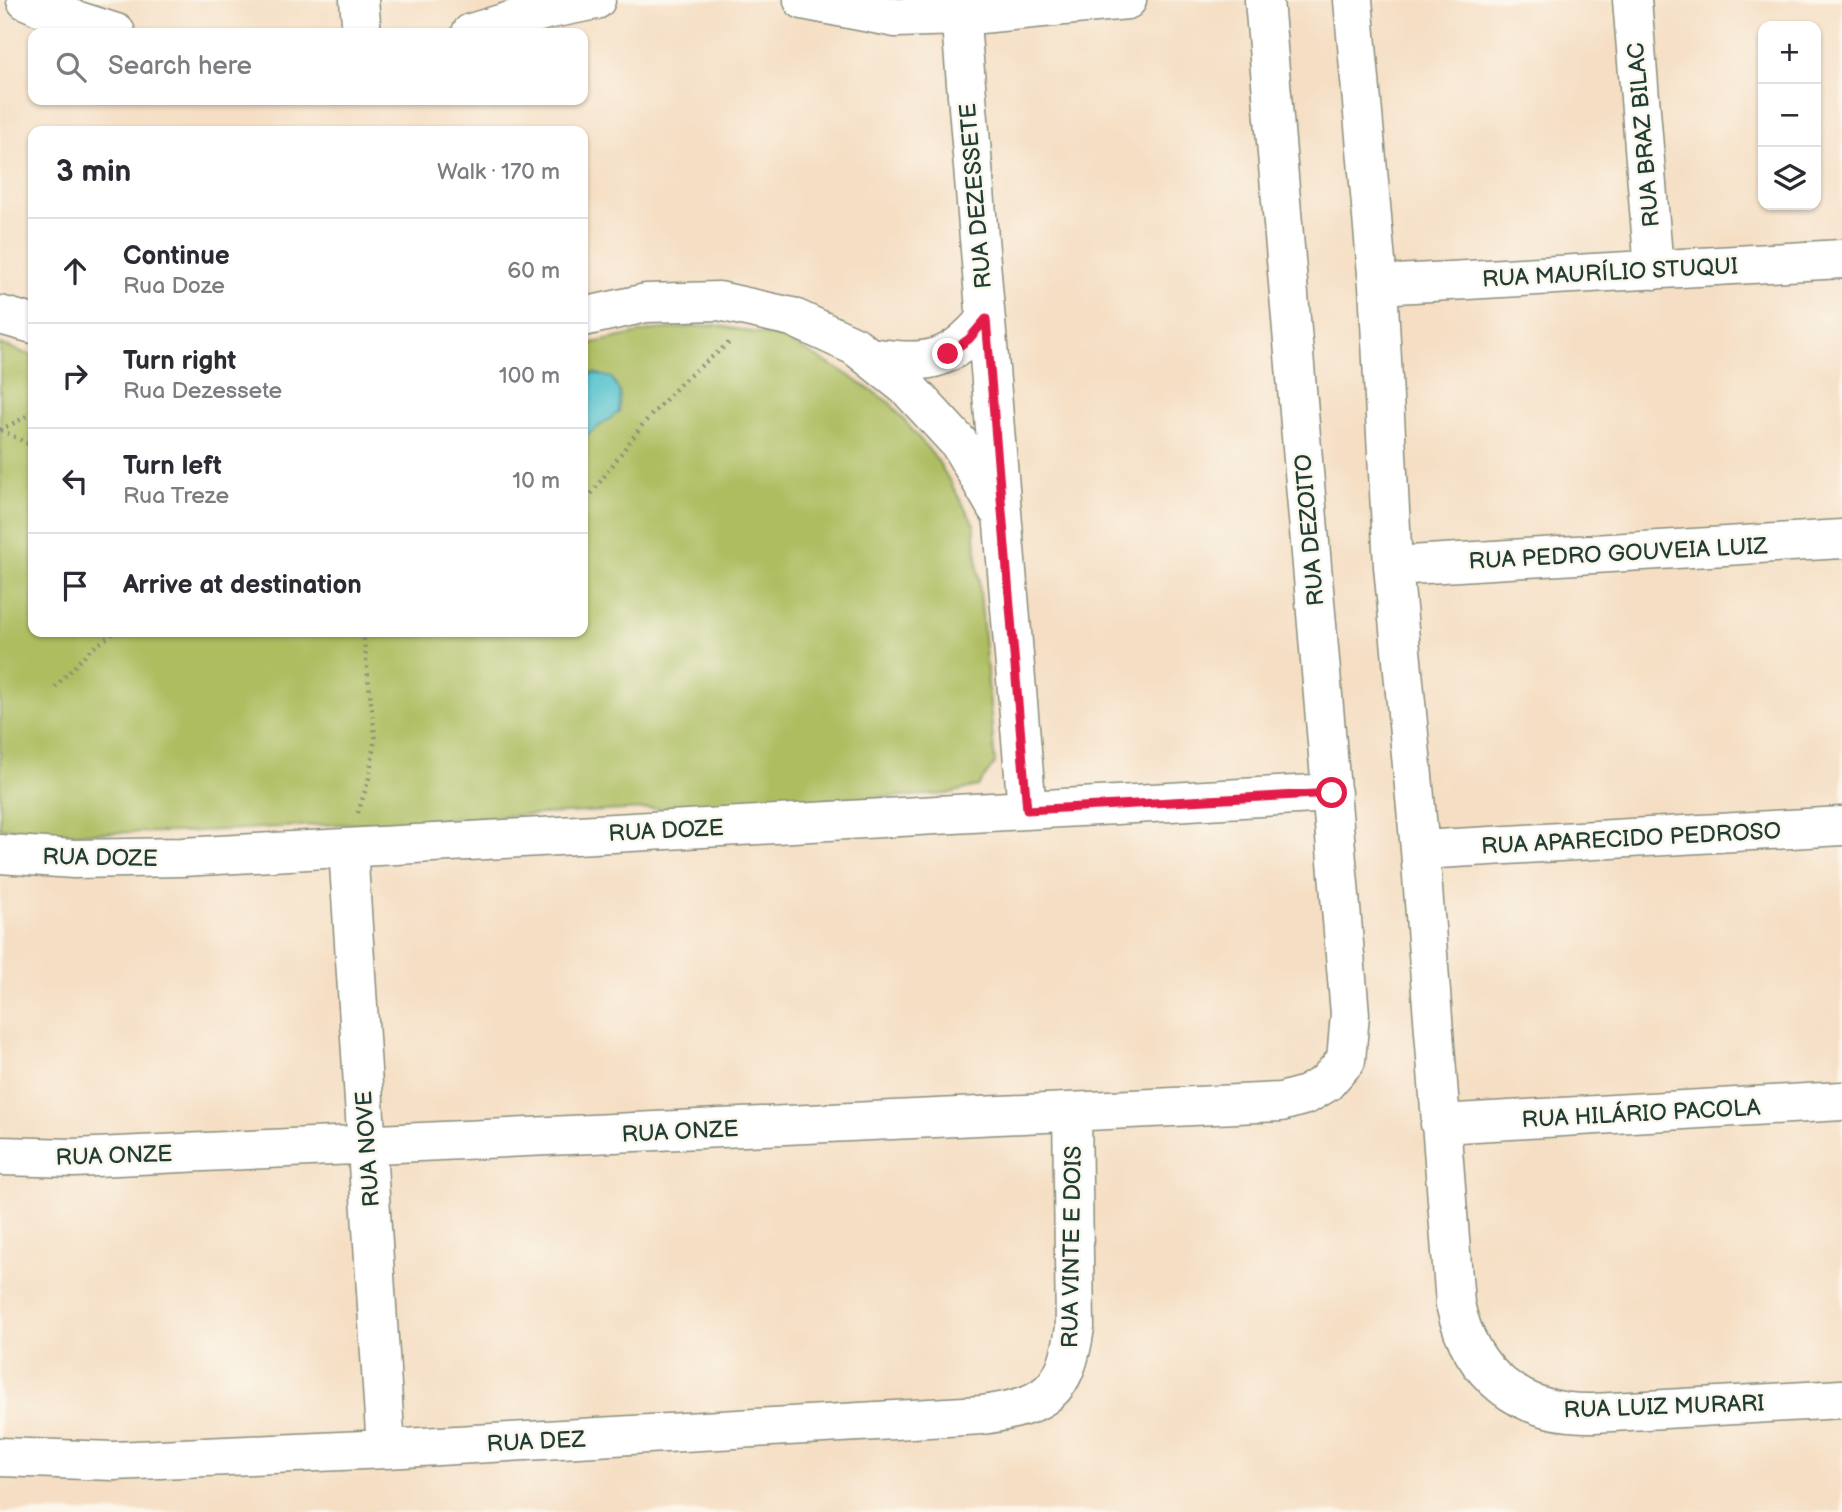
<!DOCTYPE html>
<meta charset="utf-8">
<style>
:root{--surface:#fff;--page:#f7f7f7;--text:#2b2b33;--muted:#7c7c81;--line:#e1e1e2}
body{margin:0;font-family:"Balsamiq Sans",sans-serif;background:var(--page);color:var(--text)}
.controls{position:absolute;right:21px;top:21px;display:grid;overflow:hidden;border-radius:14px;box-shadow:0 2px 5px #0004}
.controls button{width:63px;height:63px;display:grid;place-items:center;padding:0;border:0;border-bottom:2px solid var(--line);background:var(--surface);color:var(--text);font:35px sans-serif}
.stop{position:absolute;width:21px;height:21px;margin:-16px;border:5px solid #e11d48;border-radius:50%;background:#fff}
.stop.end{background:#e11d48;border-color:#fff;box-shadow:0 2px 7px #0008}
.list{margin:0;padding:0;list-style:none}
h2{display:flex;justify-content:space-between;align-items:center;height:91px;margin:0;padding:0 28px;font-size:30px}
h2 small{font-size:23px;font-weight:400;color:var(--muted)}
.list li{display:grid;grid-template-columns:46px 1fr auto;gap:21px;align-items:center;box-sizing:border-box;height:105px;padding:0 28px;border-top:2px solid var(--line)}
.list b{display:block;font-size:26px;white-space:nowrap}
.list p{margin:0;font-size:23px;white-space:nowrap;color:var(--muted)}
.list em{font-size:23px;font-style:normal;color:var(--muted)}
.icon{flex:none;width:38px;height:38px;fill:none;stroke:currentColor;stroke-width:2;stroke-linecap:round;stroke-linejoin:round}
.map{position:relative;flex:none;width:1842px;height:1512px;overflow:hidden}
.search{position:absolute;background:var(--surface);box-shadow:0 2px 5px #0004;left:28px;top:28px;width:560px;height:77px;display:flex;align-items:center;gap:18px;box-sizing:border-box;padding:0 24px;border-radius:14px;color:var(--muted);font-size:26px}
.panel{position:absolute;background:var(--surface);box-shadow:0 2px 5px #0004;left:28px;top:126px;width:560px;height:511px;border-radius:14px}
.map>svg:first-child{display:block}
.green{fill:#adbd60;stroke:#667d4a;stroke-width:2}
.water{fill:#57c3ce;stroke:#3b8081;stroke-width:2}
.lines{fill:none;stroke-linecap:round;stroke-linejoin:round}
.minor-casing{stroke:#8a8e7c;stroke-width:41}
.path{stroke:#8a8e7c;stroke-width:4.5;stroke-dasharray:2 5;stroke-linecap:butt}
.minor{stroke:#fff;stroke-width:38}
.route{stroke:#e11d48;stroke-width:9}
.labels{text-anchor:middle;stroke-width:5;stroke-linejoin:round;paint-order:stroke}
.street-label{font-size:23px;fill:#1f3d34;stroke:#fbf7ec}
</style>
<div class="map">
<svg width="1842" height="1512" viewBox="0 0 1842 1512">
<rect width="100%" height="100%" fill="#fbf7ec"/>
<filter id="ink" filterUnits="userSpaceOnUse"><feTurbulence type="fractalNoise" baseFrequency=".0143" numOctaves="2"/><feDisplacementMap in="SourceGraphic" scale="14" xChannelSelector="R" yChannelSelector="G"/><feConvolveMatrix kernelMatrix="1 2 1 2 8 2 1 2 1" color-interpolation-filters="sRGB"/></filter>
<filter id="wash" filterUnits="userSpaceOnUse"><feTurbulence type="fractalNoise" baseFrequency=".00686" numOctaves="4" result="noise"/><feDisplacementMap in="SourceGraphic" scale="28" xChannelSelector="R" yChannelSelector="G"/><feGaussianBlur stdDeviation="1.57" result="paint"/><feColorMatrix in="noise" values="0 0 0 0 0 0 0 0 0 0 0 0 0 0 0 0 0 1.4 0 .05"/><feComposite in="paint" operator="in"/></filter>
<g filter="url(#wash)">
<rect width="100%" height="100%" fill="#f5dec3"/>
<path class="green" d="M715,325L783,338L845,373L890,403L938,461L974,524L995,763L978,786L947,794L182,832L75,833L0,828V344L33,356V632H583V345L654,330Z"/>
<path class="water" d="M594,373L612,378L620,393L619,412L587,435L583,447V378Z"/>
</g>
<g filter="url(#ink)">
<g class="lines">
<g class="minor-casing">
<path id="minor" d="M26,0L60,15L116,33
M359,0L362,33
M803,0L896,18L960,16L1127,0
M959,0L1027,810
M1353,0L1378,285L1393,566L1420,850L1455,1304C1471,1376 1521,1415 1594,1413L1842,1399
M1632,0L1654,270
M471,33L546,10L596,0
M1378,285L1842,259
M0,315L33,324
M583,317L646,303L719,301L792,317L855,346L909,389L959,443L996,507
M869,357C926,364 947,365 986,319
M1393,566L1842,539
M348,848L386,1449
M1420,850L1842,826
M0,854L74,859L182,857L1332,793
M1440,1124L1842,1101
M0,1156L74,1158L1281,1102L1306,1095L1326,1083L1346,1060L1350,1014L1264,0
M0,1457L114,1461L386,1449L982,1415C1045,1406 1066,1393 1075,1327L1072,1113"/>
</g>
<path class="path" d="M0,430L24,418L33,411
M1,430L33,446
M583,505L643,424L683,381L731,341
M55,687L89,651L115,632
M358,813L369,778L375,737L363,632"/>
<use href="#minor" class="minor"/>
</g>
</g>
<g class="lines" filter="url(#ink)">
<path class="route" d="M948,354L969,339L986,319L1027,810L1332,793"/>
</g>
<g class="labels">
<g class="street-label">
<text transform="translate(1643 135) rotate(-95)" y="8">RUA BRAZ BILAC</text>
<text transform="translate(975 196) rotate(-95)" y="8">RUA DEZESSETE</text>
<text transform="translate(1610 272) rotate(-3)" y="8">RUA MAURÍLIO STUQUI</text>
<text transform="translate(1309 530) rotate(-95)" y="8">RUA DEZOITO</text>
<text transform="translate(1618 553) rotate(-3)" y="8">RUA PEDRO GOUVEIA LUIZ</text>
<text transform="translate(666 830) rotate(-3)" y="8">RUA DOZE</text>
<text transform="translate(1631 838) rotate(-3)" y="8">RUA APARECIDO PEDROSO</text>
<text transform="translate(100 857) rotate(1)" y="8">RUA DOZE</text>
<text transform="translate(1641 1113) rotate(-3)" y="8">RUA HILÁRIO PACOLA</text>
<text transform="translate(680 1131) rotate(-3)" y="8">RUA ONZE</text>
<text transform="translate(367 1149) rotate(-94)" y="8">RUA NOVE</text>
<text transform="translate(114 1155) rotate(-2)" y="8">RUA ONZE</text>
<text transform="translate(1071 1247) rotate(-89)" y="8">RUA VINTE E DOIS</text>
<text transform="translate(1664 1406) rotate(-2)" y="8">RUA LUIZ MURARI</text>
<text transform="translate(536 1441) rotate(-3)" y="8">RUA DEZ</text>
</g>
</g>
</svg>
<div class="controls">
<button>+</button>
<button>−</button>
<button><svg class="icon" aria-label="layers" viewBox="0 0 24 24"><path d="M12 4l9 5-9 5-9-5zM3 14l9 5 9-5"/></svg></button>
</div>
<div class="stop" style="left:1332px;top:793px"></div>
<div class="stop end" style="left:948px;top:354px"></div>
<div class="search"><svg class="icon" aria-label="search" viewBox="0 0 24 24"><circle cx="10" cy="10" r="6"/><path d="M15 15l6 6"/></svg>Search here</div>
<section class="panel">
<h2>3 min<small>Walk · 170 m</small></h2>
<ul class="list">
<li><svg class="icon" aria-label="ahead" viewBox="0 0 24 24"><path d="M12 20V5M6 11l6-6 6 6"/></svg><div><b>Continue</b><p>Rua Doze</p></div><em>60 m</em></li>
<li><svg class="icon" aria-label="right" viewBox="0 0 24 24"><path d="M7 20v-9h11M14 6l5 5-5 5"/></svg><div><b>Turn right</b><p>Rua Dezessete</p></div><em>100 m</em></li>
<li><svg class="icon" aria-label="left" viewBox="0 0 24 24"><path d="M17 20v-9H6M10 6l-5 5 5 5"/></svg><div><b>Turn left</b><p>Rua Treze</p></div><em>10 m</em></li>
<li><svg class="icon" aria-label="arrive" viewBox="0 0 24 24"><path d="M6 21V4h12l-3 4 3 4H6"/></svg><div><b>Arrive at destination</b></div></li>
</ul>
</section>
</div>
